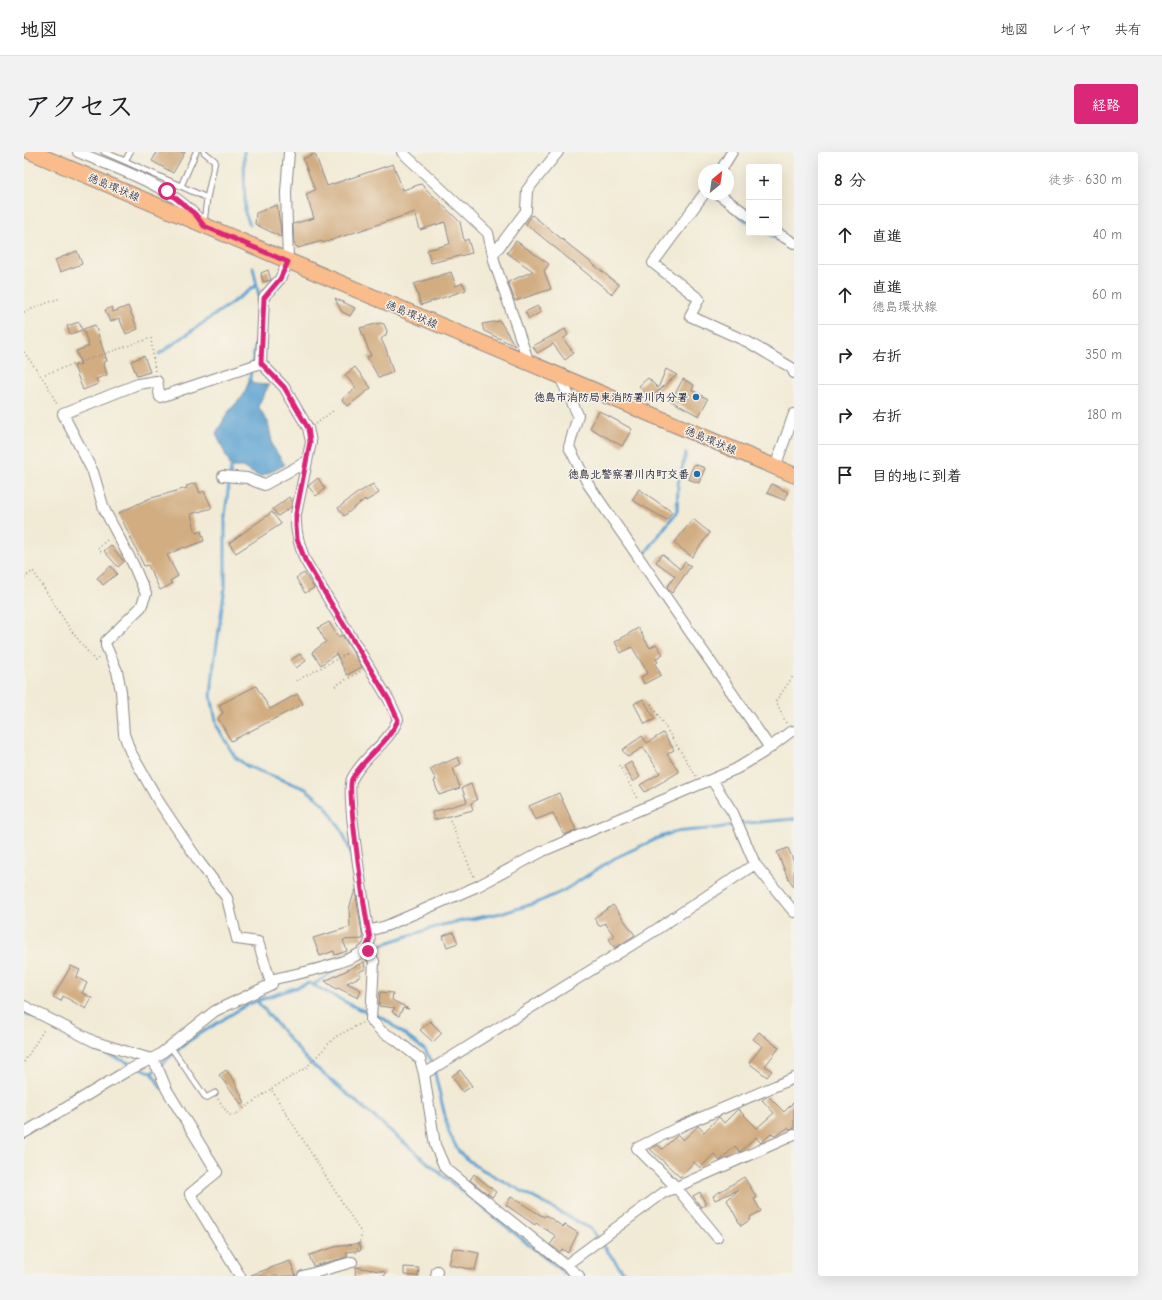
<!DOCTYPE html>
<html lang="ja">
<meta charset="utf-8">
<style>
:root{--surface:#fff;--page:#f2f2f2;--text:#202124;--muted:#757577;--line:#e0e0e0;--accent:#db2777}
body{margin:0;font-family:"Comic Neue","Klee One",sans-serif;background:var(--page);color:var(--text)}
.controls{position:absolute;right:12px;top:12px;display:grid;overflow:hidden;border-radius:4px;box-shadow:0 4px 16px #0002}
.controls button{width:36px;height:36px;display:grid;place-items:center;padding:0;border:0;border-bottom:1px solid var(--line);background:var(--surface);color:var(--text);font:20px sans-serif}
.compass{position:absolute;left:674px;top:12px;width:36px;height:36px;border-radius:50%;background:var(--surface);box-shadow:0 4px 16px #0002;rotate:29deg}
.stop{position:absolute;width:12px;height:12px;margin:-9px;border:3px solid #db2777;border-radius:50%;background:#fff}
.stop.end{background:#db2777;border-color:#fff;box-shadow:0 1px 4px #0008}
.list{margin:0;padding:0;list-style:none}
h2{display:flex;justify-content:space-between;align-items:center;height:52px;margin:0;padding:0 16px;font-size:17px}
h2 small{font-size:13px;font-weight:400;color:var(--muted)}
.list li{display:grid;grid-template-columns:26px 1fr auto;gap:12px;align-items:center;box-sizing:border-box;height:60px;padding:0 16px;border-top:1px solid var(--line)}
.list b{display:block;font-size:15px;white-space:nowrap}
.list p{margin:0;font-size:13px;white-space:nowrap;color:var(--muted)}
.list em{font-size:13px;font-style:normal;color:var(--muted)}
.icon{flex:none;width:22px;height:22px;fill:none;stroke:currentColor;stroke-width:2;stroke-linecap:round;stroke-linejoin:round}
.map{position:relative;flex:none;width:770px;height:1124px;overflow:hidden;border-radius:4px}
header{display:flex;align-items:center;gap:24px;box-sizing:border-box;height:56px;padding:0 20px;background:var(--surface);border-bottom:1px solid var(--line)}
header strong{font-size:19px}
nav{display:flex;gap:22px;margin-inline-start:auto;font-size:14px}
.intro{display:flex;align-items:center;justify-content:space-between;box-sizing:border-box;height:96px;padding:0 24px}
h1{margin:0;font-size:28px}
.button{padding:10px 18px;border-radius:4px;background:var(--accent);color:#fff;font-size:14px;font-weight:700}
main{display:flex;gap:24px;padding:0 24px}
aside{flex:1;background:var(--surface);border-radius:4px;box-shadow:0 4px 16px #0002}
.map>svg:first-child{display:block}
.water{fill:#5ba2d1;stroke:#3e6286}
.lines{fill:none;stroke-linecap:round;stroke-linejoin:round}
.stream{stroke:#5ba2d1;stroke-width:3}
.building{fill:#d2ad82}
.lane-casing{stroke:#8a8688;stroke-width:7}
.street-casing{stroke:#8a8688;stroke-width:12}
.primary-casing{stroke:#8a8688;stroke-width:17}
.path{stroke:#8a8688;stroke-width:1.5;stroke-dasharray:1 3;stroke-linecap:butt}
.lane{stroke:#fff;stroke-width:5}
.street{stroke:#fff;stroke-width:10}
.primary{stroke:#f9bc8a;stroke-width:15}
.route{stroke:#db2777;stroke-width:5}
.poi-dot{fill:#1f6fb2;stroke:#f7f3e8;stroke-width:1.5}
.labels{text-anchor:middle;stroke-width:3;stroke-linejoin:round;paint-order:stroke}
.street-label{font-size:11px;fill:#22223b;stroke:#f7f3e8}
.poi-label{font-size:11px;font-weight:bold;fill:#22223b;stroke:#f7f3e8;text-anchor:end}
</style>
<header>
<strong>地図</strong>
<nav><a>地図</a><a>レイヤ</a><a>共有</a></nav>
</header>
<div class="intro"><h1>アクセス</h1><a class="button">経路</a></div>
<main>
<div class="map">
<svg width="770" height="1124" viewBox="0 0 770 1124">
<rect width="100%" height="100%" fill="#f7f3e8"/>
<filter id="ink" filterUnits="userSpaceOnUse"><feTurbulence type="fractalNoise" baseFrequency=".025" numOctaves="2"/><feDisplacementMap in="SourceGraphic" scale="8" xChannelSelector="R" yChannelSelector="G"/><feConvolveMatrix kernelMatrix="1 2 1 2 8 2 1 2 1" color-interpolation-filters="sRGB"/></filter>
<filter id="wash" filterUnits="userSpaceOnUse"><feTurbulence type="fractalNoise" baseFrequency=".012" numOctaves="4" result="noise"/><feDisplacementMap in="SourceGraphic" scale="16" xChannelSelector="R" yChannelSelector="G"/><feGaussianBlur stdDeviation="0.9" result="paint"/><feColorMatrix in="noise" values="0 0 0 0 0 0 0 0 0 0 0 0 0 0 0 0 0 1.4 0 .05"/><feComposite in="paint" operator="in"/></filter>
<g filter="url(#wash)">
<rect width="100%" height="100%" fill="#f1ead5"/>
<path class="water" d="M226,227L230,232L245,233L234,254L244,270L249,295L261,313L236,325L218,315H207L192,281L205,259L219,244Z"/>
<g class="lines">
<path class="stream" d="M220,0L221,61L226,73
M715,63L725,71
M743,81L770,97
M229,115L235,144V156
M135,202L233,133
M228,212L234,180
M226,227L227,217
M207,315L201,363V435L190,512L187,544L193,574L211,605L223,614L282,637L301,653L318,679L327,701L329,712
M620,403L653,359L654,332L662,301
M346,800L362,791L418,773L482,760L512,751L539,739L591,706L634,686L651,680L693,676L724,671L770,667
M289,833L316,815
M233,849L283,908L422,1026L544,1124
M0,860L77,900L110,913
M135,914L163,890L224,852L285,831L335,857L359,866L401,898L408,909L425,981L435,1000L450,1013L567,1077L602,1124
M115,915L128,921L131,918
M128,921L137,936"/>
</g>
<g id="blocks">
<path class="building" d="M133,0H161L149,21L128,9Z
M291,2L303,34L369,12L379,38L397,32L436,70L440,89L444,87L448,101L407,111L403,98L426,92L421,70L396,78L391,60L299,91L298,89L274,96L270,92L269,72L290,66L282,42L291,38L279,7Z
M253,53L256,72L257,85L231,72L232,61Z
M508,63L595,133L588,142L502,72Z
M492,89L525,112L520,119L527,137L491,149L484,130L509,119L483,101Z
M53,99L58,112L36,120L31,108Z
M244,118L247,128L239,130L237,121Z
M427,120L432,134L439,131L442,138L397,153L390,132Z
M311,146L331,156L326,164L317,159Z
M104,154L114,177L102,182L95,166L86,170L81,158L88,155L89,160Z
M514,154L517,160L505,167L501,160Z
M476,169L491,194L460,179L458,172Z
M55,170L58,178L46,182L43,174Z
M356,171L360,172L363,179L362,183L357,187L362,197L369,220L355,226L343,205L347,204L336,176Z
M71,173L83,209L79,210L83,223L72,227L74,232L59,238L50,214L57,212L52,199L65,194L59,177Z
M541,177L544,183L539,187L550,201L541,208L529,192L513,201L509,194Z
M120,204L126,220L113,224L107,209Z
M331,215L347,236L324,254L318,247L332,236L321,223Z
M642,217L653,223L626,246L615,234L624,226L634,236Z
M659,227L670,233L668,238L684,247L675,264L647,249Z
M575,259L608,277L598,294L566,276Z
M670,312L681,316L675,331L664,327Z
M294,326L301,337L292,344L284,334Z
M172,331L176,341L180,339L188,356L167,362L172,381L177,379L180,389L161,396L160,395L143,403L154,424L146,429L148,432L136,438L124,413L120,414L95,361L124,347L163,336L162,334Z
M349,332L355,341L342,349L341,347L320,364L314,356L332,342Z
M748,332L764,340L760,348L743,341Z
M615,337L648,360L643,368L608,348Z
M265,345L268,349L267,355L254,364L249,357Z
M248,360L257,372L212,401L205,391Z
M669,367L686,381L668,405L650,391Z
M87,393L100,410L94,415L80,399Z
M638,402L656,417L661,410L667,414L648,441L643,435L651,424L632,410Z
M87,414L93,422L79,433L73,426Z
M280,421L290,436L281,441L272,426Z
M305,470L314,485L318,483L338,515L323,523L312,502L297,513L288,500L302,490L294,476Z
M614,476L626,496L632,492L639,502L632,507L634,510L631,512L637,523L620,532L617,525L624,521L608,495L597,501L591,490Z
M276,502L282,509L272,516L267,508Z
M232,534L246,557L273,542L279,552L207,589L194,566L199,561L195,553Z
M619,547L631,567L621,572L610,552Z
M639,581L650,598L643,602L655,620L621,640L616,633L636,621L619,595L604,605L598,598L618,584L623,591Z
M434,605L437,612L429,616L436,636L415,643L410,629L412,628L406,617L420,610L421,611Z
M607,610L616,625L609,630L600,614Z
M447,632L453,648L447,651L449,658L410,668L408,660L443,650L438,636Z
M535,641L552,678L540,683L529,661L511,668L505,654Z
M764,696L770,710V735L763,724L753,700Z
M331,738L339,787L319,788L323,799L311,803L310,799L296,804L289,786L326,775L325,757Z
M589,753L611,783L591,796L585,787L590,784L581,771L575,774L570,766Z
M429,780L434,791L423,795L419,784Z
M340,810L341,817L335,820L337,824L323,831L337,838L334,846L314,836L312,837L301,829Z
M47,814L56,818L52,825L63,831L58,841L68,846L62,857L39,844L37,849L29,845Z
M356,840L369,841L368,848L385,857L379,856L375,864L368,860L371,856L355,854Z
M406,869L418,881L409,890L396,878Z
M735,880L755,896L741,914L748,919L743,925L725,911L738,894L729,887Z
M202,918L210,928L221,951L218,953L195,923Z
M436,918L448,934L439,940L428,924Z
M744,944L760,960L770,950V977L766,978L764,976L751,984L748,981L737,991L732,985L716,1000L711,994L696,1009L690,1002L676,1016L670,1010L656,1025L626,997L634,993L638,997L654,983L659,988L674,974L680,980L695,965L700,971L714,957L733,976L750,961L738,948Z
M450,1022L472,1040L468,1045L446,1028Z
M720,1025L733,1046L730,1047L737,1059L726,1065L727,1067L717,1074L703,1048L714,1038L691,1048L689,1044Z
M676,1040L682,1053L677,1055L669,1044Z
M487,1045L520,1065L522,1063L539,1075L541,1073L554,1081L544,1101L538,1097L536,1100L526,1093L532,1084L512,1071L511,1073L482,1053Z
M336,1091L337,1098L323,1100V1105L289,1114L285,1103L311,1095Z
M429,1096L455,1101L451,1118L425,1113Z
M266,1109L272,1124H227V1123Z
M332,1115L361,1120V1124H331Z
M380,1115L395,1116L394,1124L380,1123Z"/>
</g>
</g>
<g filter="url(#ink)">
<use href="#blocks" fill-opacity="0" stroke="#8a8688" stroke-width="1"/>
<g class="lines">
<g class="lane-casing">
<path id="lane" d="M80,0L101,9
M106,0L101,9L183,46L180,71
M180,0L191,9L183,46
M157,34L172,0
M146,894L182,946L191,941"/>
</g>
<g class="street-casing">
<path id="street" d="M54,0C95,18 150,34 178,71
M265,0L262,40L264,110L256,127L240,145L237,211L260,235L284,276L287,290L272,362C271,379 275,392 281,408L365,548L374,567C364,593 340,603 328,627C321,640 341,756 344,779
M378,0L464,81L471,112L505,211
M697,18L708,0
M680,42L629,111L675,147L666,164L724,190L768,216L770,221
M694,42L725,64
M753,81L770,91
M469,103L502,59L503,38L534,0
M237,211L136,245L133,229L114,232L39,262L69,320L80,357L109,412L122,442L117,455L82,489V494L93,519L97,539L100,582L106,599L135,650L176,711L203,746L213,787L234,790L246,828
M535,223L554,263L545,295L564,332L746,596
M751,315L770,262
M199,324L223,326L240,333L282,310
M688,628L709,661L731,712L770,760
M342,797L350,809L347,868L358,880L371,887L396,907L400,922L411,993L421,1016L555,1124
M0,854L71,890L127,907C136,916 137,926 143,938L193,1020L166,1042L216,1124
M400,922L627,781L731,712
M0,981L103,919L135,903L191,859L248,832L246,828C266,823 334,811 344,794C347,788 346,784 344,779L362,774L454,734L519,699L712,617L740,600L766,580L770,579
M693,1085L652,1035L613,996L655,975L770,926
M542,1113L639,1041L770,983
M279,1124L328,1110
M412,1124L413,1119"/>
</g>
<g class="primary-casing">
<path id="primary" d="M7,0L770,323"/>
</g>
<path class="path" d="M0,160L36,146
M0,200L22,231L34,254
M21,222L127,186L131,220
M292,272L310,258
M77,400L74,396L84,387
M0,426L9,419L46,477L71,509L76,505
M272,529L324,501
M311,534L337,519
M627,552L672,624
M762,571L752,549L770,523
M595,613L614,648
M426,668L450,725
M0,910L21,876
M194,947L205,963H211L247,937
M332,1101L338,1082L247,937L283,915L311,885L338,871"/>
<use href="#lane" class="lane"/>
<use href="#street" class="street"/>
<use href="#primary" class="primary"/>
</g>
</g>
<g class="lines" filter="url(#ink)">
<path class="route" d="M143,39L171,62L180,74L264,110L256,127L240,146L237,211L260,235L284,276L286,290L272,362V374L273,387L281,408L365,548L374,568C364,592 341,604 328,627C322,637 342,768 346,786L342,797L344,799"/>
</g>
<g class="poi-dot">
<circle cx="672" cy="245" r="4"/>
<circle cx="673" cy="322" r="4"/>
</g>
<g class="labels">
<g class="street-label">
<text transform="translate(90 35) rotate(23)" y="4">徳島環状線</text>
<text transform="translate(388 162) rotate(23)" y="4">徳島環状線</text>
<text transform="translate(687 288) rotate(23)" y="4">徳島環状線</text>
</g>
<g class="poi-label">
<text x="664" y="249">徳島市消防局東消防署川内分署</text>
<text x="665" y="326">徳島北警察署川内町交番</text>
</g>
</g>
</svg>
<div class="controls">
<button>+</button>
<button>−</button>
</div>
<svg class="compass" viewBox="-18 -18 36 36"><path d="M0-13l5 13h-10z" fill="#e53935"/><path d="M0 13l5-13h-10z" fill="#757577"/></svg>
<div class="stop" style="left:143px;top:39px"></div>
<div class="stop end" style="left:344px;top:799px"></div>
</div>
<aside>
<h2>8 分<small>徒歩 · 630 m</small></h2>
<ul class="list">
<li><svg class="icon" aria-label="ahead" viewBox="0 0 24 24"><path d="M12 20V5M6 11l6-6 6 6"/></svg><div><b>直進</b></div><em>40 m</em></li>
<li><svg class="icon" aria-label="ahead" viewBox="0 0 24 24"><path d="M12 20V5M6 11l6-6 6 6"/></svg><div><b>直進</b><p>徳島環状線</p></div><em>60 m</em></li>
<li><svg class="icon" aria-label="right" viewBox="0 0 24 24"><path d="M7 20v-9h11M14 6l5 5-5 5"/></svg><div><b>右折</b></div><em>350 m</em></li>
<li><svg class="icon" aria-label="right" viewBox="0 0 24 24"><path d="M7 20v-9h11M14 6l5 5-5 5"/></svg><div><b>右折</b></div><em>180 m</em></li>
<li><svg class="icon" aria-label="arrive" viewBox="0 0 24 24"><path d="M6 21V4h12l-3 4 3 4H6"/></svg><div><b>目的地に到着</b></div></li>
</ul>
</aside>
</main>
